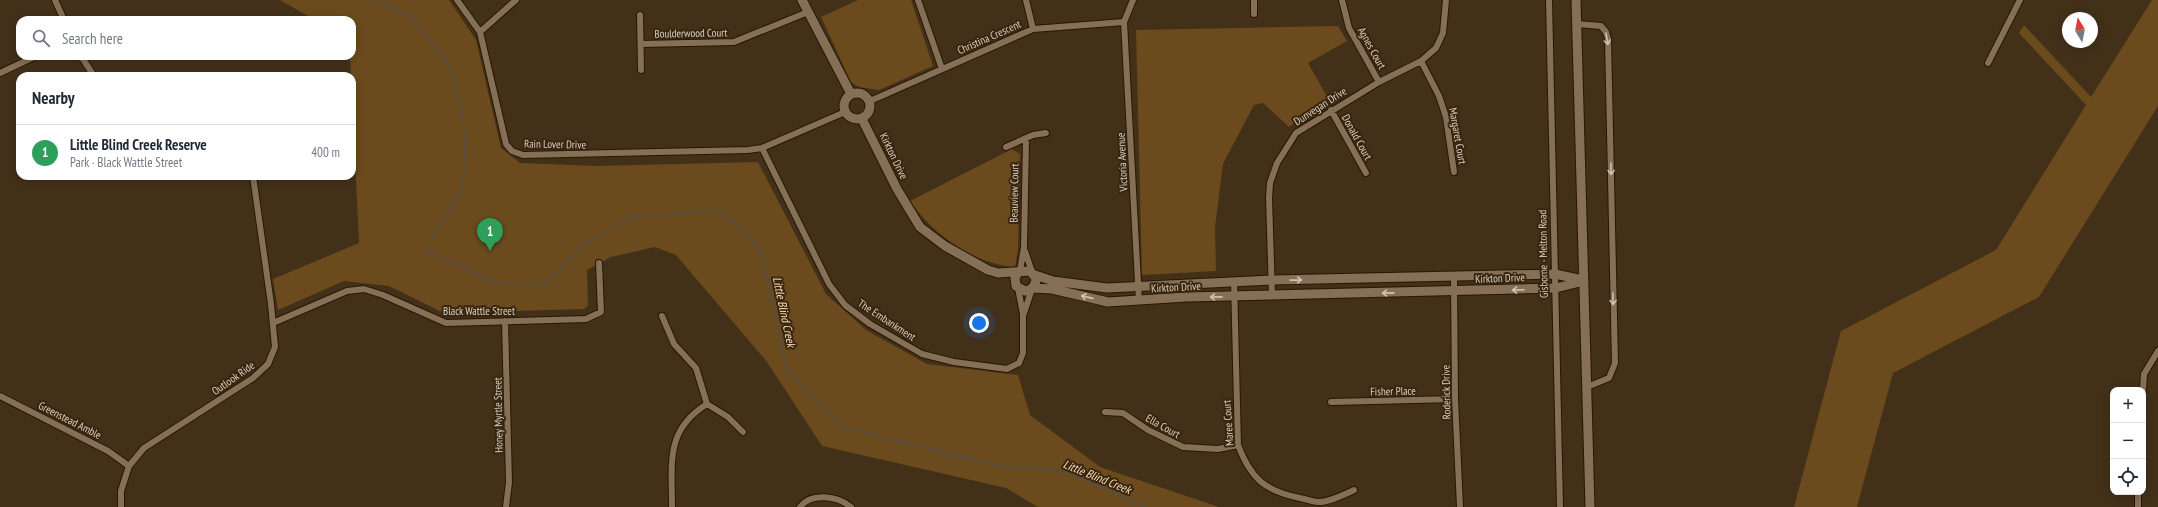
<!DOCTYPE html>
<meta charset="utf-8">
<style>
:root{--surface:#fff;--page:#f2f2f3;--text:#1f2937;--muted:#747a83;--line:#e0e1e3;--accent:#b45309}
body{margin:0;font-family:"PT Sans Narrow",sans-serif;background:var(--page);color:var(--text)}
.controls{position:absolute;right:12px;bottom:12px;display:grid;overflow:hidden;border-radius:8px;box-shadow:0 2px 10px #0003}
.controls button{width:36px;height:36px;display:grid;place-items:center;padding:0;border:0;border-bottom:1px solid var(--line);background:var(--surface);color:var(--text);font:20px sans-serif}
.compass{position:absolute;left:2062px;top:12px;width:36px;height:36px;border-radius:50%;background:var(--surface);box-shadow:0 2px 10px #0003;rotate:350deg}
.you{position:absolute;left:979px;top:323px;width:14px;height:14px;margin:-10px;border:3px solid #fff;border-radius:50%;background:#1a73e8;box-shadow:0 0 0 6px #1a73e833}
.badge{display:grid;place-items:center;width:26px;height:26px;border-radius:50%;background:var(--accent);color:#fff;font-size:13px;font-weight:700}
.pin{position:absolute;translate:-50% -33px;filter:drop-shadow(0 1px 2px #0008)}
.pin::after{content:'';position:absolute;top:21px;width:14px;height:12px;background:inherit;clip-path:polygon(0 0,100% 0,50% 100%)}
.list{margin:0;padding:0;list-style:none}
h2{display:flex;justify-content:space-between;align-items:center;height:52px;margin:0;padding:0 16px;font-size:17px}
h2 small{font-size:13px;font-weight:400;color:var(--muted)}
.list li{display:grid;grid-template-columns:26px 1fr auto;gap:12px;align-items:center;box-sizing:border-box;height:56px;padding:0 16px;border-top:1px solid var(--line)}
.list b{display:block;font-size:15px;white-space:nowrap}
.list p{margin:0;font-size:13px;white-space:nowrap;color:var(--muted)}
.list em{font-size:13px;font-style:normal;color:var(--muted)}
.icon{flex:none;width:22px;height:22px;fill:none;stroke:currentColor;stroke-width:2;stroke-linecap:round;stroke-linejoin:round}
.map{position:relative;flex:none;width:2158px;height:507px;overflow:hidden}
.search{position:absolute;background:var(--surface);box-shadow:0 2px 10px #0003;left:16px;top:16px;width:340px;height:44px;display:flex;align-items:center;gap:10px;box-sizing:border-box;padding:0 14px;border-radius:12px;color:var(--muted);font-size:15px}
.panel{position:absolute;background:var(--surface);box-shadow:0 2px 10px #0003;left:16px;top:72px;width:340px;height:108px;border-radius:12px}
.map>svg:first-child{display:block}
.green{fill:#6b4a1d}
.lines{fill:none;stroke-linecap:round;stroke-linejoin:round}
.stream{stroke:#5c4c3a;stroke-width:2.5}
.street-casing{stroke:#281702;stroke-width:8}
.secondary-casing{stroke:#281702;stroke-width:11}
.street{stroke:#857057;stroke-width:6}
.secondary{stroke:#857057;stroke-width:9}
.oneway{stroke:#cfc2b2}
.labels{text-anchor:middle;stroke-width:4;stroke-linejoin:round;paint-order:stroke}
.street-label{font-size:11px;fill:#dcd0c2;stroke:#38260f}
.water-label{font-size:12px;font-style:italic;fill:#feddb6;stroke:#38260f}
</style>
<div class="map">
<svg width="2158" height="507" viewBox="0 0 2158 507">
<rect width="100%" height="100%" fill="#423019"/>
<path class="green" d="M280,0H449L476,40L501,148L520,163L597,166L758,162L826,294L866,330L927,364L1018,375L1030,415L1100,467L1219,507H1038L1006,488L822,446L767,362L676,255L655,247L611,257L587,270L588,306L584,309L444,313L389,286L344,281L278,310L273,279L359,243L350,56H352V20H315Z
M858,0H911L933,66L879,90L859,87L851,82L821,17Z
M2152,0H2158V106L2039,297L1893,373L1857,507H1794L1841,331L1996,250L2086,105L2019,33L2024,25L2091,97Z
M1338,26L1347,41L1308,63L1329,100L1309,111L1289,127L1263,103L1254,105L1223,164L1215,227L1216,271L1142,275L1136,30Z
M1012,149L1020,154L1018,249L1015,267C973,264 933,234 910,201Z"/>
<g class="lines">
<path class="stream" d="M371,0L410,15L450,67L464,122
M431,240L463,188L466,131
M426,248L425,250L495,283L545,284L582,246L630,217L719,210L761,249L786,367L841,427L1003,467L1062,470L1146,507"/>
<g class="street-casing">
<path id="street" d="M55,0L64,20
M457,0L480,32L506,144L512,151L523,155L748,150L762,148L845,112
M918,0L942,69
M1026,0L1033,29
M1254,0V14
M1342,0L1349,28L1379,82
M1549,0L1560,507
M640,15L641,70
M1124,22L1139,301
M1577,24L1601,26L1606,32L1608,39L1615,363L1609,378L1587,387
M480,32L516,0
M641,44L734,42L808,12
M81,56L94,76
M1421,61L1439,96L1446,117L1454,172
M1988,63L2020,0
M0,73L36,56
M870,101L1033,29L1124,22L1133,0
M1331,110L1366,173
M1006,147L1033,135L1046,133
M762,148L829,284L845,305L870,324L922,354L954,362L1007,369L1019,363L1023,353V314L1018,288
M1025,251L1032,272
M1020,271L1024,247L1026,139
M1454,277L1455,399L1460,507
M1234,281L1238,445C1251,479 1265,491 1300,498C1306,499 1313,502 1318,502C1330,502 1343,495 1354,490
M1272,295L1269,198L1270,183L1277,163L1296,133L1379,82L1421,61L1436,48L1443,33L1446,0
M1024,313L1032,289
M662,316L674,344L696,368L707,404
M505,321L509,482L506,507
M273,323L347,291L364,289L383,295L446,323L586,319L601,312L599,263
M2143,390L2144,374L2158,351
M0,396L108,451L129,466
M1331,402L1455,399
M1105,412L1123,413L1148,430L1183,447L1218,449L1238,445
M121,507V491L129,466L144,448L253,378L268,364L275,347L271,304L253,176
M672,507C672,463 665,430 707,404L728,417L743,432
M800,507C811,492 838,496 851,507
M2138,507V492"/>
</g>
<g class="secondary-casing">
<path id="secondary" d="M802,0L851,94
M1576,0L1590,507
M844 106a13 13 0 1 1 26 0a13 13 0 1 1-26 0Z
M862,119L897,189L920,227L945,246L988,270L998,273L1030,271L1036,278C1036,286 1032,290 1025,291L1016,286L1015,277L1019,272
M1035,275L1053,281L1107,288L1272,280L1555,274L1583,280
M1033,288L1052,289L1108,302L1186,297L1556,288L1584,281"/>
</g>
<use href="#street" class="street"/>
<use href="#secondary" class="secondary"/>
</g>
<defs><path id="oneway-shaft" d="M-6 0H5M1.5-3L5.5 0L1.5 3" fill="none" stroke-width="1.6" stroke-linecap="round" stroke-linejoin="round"/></defs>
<g class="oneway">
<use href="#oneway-shaft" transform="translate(1607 39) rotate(80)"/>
<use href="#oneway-shaft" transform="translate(1611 169) rotate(89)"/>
<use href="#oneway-shaft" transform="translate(1296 280) rotate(-1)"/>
<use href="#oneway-shaft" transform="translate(1518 290) rotate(178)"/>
<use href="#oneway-shaft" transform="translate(1388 293) rotate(179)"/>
<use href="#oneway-shaft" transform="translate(1087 297) rotate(-167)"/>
<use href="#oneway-shaft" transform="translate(1216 297) rotate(179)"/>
<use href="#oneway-shaft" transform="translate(1613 299) rotate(89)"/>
</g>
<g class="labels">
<g class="street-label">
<text transform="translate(691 33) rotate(-1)" y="4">Boulderwood Court</text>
<text transform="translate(989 37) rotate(-24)" y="4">Christina Crescent</text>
<text transform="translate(1372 48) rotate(61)" y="4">Agnes Court</text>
<text transform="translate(1320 106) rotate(-33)" y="4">Dunvegan Drive</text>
<text transform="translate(1458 136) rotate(80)" y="4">Margaret Court</text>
<text transform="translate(1357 137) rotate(61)" y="4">Donald Court</text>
<text transform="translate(555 144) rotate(1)" y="4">Rain Lover Drive</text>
<text transform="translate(894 156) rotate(64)" y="4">Kirkton Drive</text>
<text transform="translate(1122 162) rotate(-93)" y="4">Victoria Avenue</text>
<text transform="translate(1014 193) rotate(-89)" y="4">Beauview Court</text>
<text transform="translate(1543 254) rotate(-91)" y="4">Gisborne - Melton Road</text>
<text transform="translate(1500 278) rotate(-2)" y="4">Kirkton Drive</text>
<text transform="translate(1176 287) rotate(-3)" y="4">Kirkton Drive</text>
<text x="479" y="315">Black Wattle Street</text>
<text transform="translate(887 320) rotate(33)" y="4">The Embankment</text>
<text transform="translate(233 378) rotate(-35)" y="4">Outlook Ride</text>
<text transform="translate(1393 391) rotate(-1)" y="4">Fisher Place</text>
<text transform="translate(1446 392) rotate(-91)" y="4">Roderick Drive</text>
<text transform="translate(498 415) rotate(-91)" y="4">Honey Myrtle Street</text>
<text transform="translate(70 420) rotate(27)" y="4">Greenstead Amble</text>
<text transform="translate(1228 423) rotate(-94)" y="4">Maree Court</text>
<text transform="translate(1163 426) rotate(29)" y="4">Ella Court</text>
</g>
<g class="water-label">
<text transform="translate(784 312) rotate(78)" y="4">Little Blind Creek</text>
<text transform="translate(1097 477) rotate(22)" y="4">Little Blind Creek</text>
</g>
</g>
</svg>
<div class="controls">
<button>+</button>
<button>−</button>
<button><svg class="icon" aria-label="locate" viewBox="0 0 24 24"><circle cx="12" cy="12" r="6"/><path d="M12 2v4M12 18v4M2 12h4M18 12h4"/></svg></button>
</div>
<svg class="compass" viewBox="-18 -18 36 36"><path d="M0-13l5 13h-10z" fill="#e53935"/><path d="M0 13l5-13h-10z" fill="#747a83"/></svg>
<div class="you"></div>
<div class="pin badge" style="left:490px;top:251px;background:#2e9e5b">1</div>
<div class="search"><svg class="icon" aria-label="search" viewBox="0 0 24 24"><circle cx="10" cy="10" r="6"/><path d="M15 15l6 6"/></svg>Search here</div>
<section class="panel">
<h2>Nearby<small></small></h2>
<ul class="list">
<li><span class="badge" style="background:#2e9e5b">1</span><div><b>Little Blind Creek Reserve</b><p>Park · Black Wattle Street</p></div><em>400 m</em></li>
</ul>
</section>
</div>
